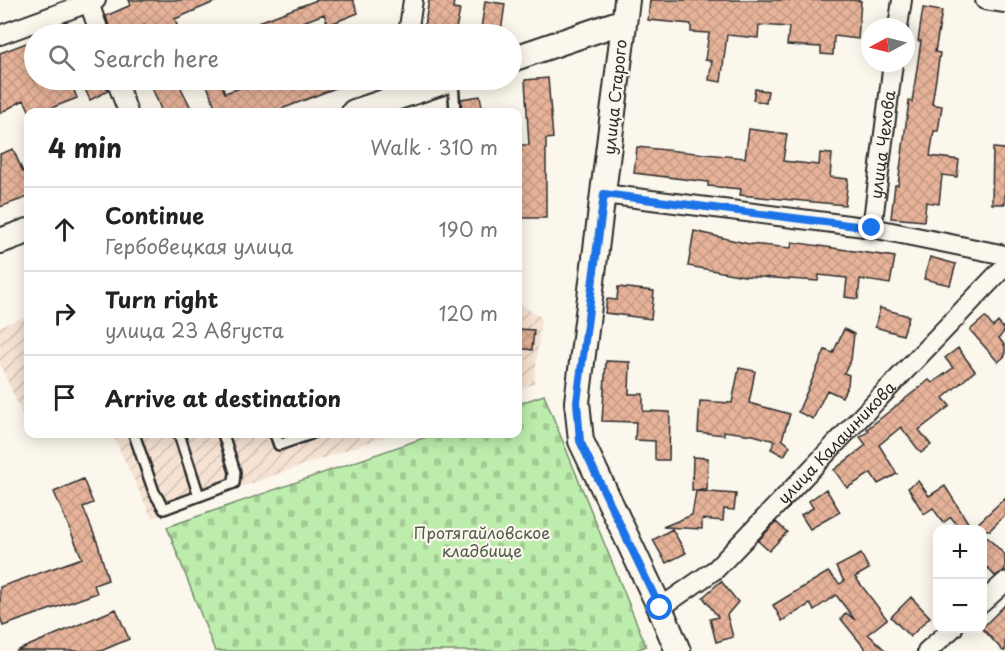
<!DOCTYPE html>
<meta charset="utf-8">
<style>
:root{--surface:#fff;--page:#f2f2f2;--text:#222;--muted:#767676;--line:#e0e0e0}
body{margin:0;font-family:"Playpen Sans",sans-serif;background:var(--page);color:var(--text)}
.controls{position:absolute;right:18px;bottom:18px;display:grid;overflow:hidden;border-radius:12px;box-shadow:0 3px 15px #0003}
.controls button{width:54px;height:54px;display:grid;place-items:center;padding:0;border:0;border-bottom:2px solid var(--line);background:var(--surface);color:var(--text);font:30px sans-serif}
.compass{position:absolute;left:861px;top:18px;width:54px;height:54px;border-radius:50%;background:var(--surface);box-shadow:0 3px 15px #0003;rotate:263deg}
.stop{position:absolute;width:18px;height:18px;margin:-14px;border:4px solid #1a73e8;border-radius:50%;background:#fff}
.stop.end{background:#1a73e8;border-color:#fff;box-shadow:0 2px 6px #0008}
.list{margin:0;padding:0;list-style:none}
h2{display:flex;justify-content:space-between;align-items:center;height:78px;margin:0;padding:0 24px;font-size:26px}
h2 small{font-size:20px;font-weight:400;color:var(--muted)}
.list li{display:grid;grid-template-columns:39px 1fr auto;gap:18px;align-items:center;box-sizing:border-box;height:84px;padding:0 24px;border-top:2px solid var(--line)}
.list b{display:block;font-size:22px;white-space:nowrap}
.list p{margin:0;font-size:20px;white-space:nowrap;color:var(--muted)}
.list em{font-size:20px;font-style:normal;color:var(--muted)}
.icon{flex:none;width:33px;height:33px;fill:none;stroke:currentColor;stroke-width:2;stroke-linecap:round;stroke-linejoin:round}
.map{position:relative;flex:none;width:1005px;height:651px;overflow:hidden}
.search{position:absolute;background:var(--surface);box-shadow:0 3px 15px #0003;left:24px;top:24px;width:498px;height:66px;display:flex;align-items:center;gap:15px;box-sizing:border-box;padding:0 21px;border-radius:33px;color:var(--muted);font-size:22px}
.panel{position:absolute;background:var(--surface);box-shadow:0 3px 15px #0003;left:24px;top:108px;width:498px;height:330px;border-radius:12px}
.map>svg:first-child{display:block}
.industrial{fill:url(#industrial-furrows)}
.cemetery{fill:url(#cemetery-stones);stroke:#748c6c;stroke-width:1.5}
.building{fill:url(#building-cross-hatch);stroke:#2b2b2b;stroke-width:1.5}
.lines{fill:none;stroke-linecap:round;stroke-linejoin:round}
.lane-casing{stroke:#2b2b2b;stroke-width:14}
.street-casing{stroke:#2b2b2b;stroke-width:22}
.secondary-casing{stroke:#2b2b2b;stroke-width:28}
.lane{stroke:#fbf7ec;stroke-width:9}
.street{stroke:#fbf7ec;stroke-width:18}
.secondary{stroke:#fbf7ec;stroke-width:24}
.route{stroke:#1a73e8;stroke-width:8}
.labels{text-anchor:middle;stroke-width:4.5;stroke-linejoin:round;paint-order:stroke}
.street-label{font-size:16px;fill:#2b2b2b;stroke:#fbf7ec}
.park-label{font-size:16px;fill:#505c4b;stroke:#fbf7ec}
</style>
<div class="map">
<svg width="1005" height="651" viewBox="0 0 1005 651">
<defs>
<pattern id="industrial-furrows" width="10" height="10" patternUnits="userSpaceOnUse" patternTransform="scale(1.5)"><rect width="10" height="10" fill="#f5e2d3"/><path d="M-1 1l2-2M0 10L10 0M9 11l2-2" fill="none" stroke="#d2c2b5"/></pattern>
<pattern id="cemetery-stones" width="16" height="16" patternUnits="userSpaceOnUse" patternTransform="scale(1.5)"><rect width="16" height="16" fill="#bdedac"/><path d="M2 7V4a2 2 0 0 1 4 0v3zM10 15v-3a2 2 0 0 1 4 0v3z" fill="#a3cb94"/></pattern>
<pattern id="building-cross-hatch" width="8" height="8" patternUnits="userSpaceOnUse" patternTransform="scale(1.5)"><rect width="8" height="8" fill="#e6b299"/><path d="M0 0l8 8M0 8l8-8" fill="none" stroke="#c59984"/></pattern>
</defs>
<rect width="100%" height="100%" fill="#fbf7ec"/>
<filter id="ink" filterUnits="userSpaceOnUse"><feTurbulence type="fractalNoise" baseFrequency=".0167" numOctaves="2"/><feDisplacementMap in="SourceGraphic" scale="12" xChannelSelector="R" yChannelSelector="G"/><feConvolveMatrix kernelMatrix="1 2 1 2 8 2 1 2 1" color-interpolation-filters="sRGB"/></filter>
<g filter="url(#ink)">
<path class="industrial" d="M518,303L541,317L534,384L518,389Z
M28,316V412L22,414L0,364V326Z
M112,434H392L152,518Z"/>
<path class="cemetery" d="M544,395L646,646L634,651H215L167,527L435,434H518V404Z"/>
<path class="building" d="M129,0H219L175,19L180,34H159L156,25L148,29L146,25L124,34H111L106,16L131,5Z
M317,0H353L358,13L328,25L324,14L293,26L297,34H264L259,22Z
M429,0H454L453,9L460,10L455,34H423Z
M650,0H851L861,1L858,39L834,36L833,55L821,54V47L787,45L789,27L759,25L758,38L727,35L721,82L709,80L712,61L705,60L709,33L691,32V24L648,20Z
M485,1L505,4L501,32L481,29Z
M923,8L942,11L935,52L940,53L932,104L942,106L938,131H934L930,156L959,160L957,177L942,175L939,204L926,202L924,221L891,218L895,185H898L909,101L912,102L921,41H918Z
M34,40V80H70L77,98L46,110L48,112H30L24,100L0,113V53Z
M548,78L553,138L546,139V218H518L520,145H529L525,80Z
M103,80L108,91L90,100L84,87Z
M149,80H177L193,112H162Z
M205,80H220L225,93L249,85L246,80H356L274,112H217Z
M755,89L768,91L766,103L753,100Z
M480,96L483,112H462L461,99Z
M749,129L787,134L783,161L819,165L820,153L832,154L830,177L848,179L845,205L740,195L741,189L708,186V182L634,173L637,147L745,158Z
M993,148L1005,149V204H992Z
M13,149L23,172L28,170V197L0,207V154Z
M694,231L749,244L791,248L792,242L895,257L890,284L860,279L858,299L845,297L847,278L819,275L818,281L744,276L688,266Z
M930,257L956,264L950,285L924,279Z
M618,287L654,291L651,319L605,313L607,299L617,300Z
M880,308L909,316L903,335L875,327Z
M985,317L993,327L998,322L1005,330L999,338L1005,346V356L998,362L970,330Z
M518,329L534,330L532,350L518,348Z
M844,329L854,334L851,360L844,373L849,375L848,385L842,397L827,390L813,419L798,412L825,350L833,353Z
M958,348L975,371L943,398L950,406L919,430L931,445L921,453L901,427L879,445L897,474L878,484L871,473L847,488L834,470L866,445L860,437L869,431L867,429L929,380L932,383L953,368L945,358Z
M606,361L630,362L629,394H643V411L670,412L669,460H655V441L635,440L636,422L602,421Z
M739,368L755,371L749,403L790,414L782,439L790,446L784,456L771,449L775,441L753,435L724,431V435L698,432L700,401L732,403Z
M693,457L708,458L707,490H692Z
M83,479L93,503L83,507L98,544L108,580L94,585L97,593L3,626L0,616V587L82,558L54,492Z
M918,481L929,496L945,486L972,529L1005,498V515L990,530H961L951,517L943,523L933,508L924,514L908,488Z
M826,489L840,512L810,529L801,515L813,508L809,501Z
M696,491L736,494L734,510L724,509L723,521L702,519V529L663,527L692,515Z
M776,522L787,532L769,551L758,541Z
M672,529L686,553L666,563L653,540Z
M982,532L1005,555V571L995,576L982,562Z
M861,554L869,569L855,577L887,619L868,634L886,651H867L841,619L846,613L855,620L836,595L814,610L810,604L782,621L773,605L828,572L840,584L844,581L836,567Z
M721,581L738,602L727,615L733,637L716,642L710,619L718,617L703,597Z
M911,597L930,617L910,637L891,617Z
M1005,605V651H1003L982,628Z
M116,609L129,639L101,651H16Z"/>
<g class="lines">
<g class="lane-casing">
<path id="lane" d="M453,80L455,112
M134,434L154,492L164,509L234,483L235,472L223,434
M179,434L199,496
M275,434L279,445L311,434"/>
</g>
<g class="street-casing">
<g id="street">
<path d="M88,0L100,34"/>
<path d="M985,0L1005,3"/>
<path d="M898,27L902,0"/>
<path d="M408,34L413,0"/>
<path d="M0,35L96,0"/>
<path d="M116,80L128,112"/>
<path d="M604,194L872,228L1005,255"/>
<path id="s1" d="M872,228L893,63"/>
<path d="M982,603L1005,582"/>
<path id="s2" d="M660,608L716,569L1005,266"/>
<path d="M927,651L953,628"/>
</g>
</g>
<g class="secondary-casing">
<path id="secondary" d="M627,0L577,402L581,441L660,608L678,651
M512,59L624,21
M354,112L449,80
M0,241L28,231"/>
</g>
<use href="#lane" class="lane"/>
<use href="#street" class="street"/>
<use href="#secondary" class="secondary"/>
</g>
</g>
<g class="lines" filter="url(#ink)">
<path class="route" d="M660,608L580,441L577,402L604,194L872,228"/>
</g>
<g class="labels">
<g class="street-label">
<text transform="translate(615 97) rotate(-84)" y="6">улица Старого</text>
<text dy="6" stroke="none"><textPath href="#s1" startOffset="84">улица Чехова</textPath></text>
<text dy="6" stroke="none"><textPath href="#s2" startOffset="243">улица Калашникова</textPath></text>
</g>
<g class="park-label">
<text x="482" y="539">Протягайловское<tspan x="482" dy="18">кладбище</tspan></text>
</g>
</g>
</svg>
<div class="controls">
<button>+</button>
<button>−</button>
</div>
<svg class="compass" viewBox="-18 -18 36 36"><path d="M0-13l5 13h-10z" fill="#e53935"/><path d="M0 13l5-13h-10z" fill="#767676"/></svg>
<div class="stop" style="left:660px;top:608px"></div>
<div class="stop end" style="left:872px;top:228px"></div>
<div class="search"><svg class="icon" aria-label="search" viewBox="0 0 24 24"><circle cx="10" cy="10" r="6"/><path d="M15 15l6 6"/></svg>Search here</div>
<section class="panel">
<h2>4 min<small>Walk · 310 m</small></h2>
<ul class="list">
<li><svg class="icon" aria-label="ahead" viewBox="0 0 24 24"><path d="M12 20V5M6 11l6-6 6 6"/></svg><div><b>Continue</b><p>Гербовецкая улица</p></div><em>190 m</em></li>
<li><svg class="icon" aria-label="right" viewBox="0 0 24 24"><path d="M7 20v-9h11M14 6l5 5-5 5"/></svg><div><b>Turn right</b><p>улица 23 Августа</p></div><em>120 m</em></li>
<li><svg class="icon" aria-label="arrive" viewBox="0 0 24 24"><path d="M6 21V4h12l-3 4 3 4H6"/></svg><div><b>Arrive at destination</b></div></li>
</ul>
</section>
</div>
